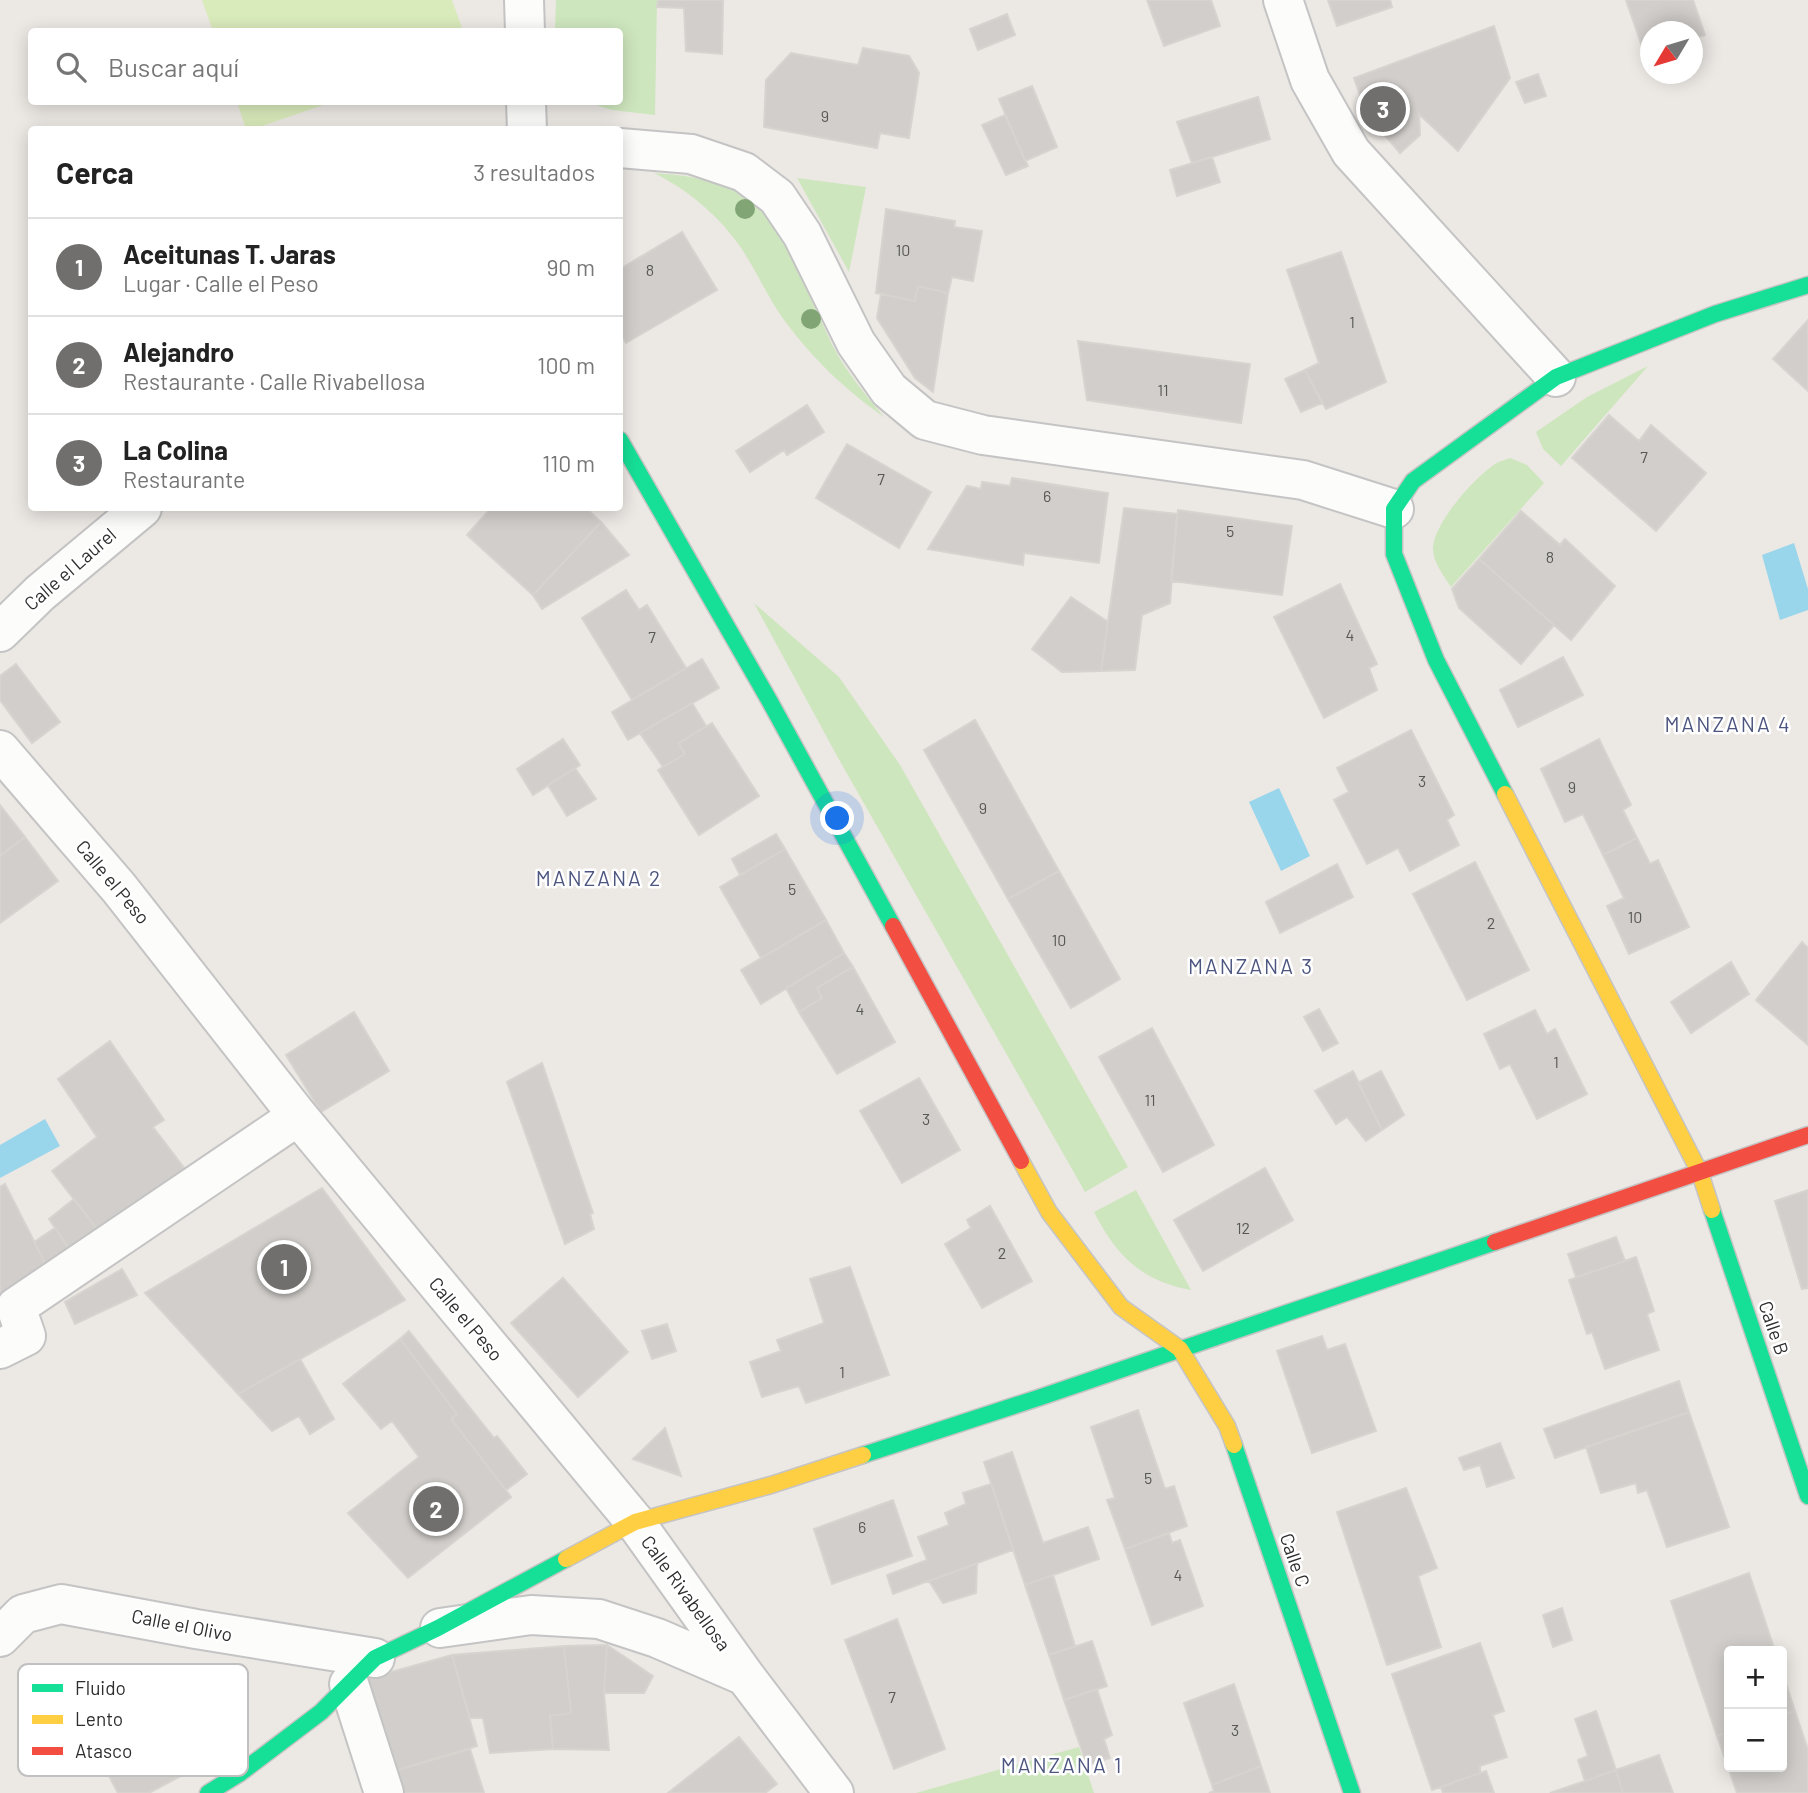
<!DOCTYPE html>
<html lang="es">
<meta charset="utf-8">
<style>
:root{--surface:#fff;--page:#f6f6f6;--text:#222;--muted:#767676;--line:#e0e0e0;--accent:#706f6e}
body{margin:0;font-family:Barlow,sans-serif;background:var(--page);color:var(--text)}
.controls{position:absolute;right:21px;bottom:21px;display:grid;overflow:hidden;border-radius:7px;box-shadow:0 4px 18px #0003}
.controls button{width:63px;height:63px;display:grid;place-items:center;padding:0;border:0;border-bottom:2px solid var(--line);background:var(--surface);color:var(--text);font:35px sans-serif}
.compass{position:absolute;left:1640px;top:21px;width:63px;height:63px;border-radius:50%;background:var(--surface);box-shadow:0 4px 18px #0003;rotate:232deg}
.you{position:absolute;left:838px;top:819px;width:24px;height:24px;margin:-18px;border:5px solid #fff;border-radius:50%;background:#1a73e8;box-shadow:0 0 0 10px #1a73e833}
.badge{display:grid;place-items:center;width:46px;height:46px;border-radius:50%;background:var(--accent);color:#fff;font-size:23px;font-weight:700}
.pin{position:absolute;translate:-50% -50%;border:4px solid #fff;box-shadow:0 2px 7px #0006}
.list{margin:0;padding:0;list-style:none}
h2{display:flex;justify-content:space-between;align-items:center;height:91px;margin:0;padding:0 28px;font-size:30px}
h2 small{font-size:23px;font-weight:400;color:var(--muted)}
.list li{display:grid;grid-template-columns:46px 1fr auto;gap:21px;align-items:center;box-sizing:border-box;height:98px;padding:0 28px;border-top:2px solid var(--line)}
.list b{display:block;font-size:26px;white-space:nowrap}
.list p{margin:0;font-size:23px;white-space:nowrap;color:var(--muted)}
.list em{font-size:23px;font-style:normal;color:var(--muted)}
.icon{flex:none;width:38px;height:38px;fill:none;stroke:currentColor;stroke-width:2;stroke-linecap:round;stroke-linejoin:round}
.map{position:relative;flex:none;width:1808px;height:1793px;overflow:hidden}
.search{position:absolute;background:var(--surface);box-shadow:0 4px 18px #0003;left:28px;top:28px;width:595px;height:77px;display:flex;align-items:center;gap:18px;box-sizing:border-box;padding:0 24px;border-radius:7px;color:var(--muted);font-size:26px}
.panel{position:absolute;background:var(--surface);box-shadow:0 4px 18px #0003;left:28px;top:126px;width:595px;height:385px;border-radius:7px}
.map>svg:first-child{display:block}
.green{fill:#cee6be}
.pitch{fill:#d9eabb}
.water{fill:#99d6ec}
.building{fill:#d1cecb;stroke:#d7d4d0;stroke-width:2}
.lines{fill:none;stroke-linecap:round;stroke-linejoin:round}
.street-casing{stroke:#c5c4c5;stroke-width:42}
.fast-casing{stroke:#c5c4c5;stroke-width:19}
.slow-casing{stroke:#c5c4c5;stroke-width:19}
.jam-casing{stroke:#c5c4c5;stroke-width:19}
.street{stroke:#fcfcfb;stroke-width:38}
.fast{stroke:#16e098;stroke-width:16}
.slow{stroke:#ffcf43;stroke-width:16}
.jam{stroke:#f24e42;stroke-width:16}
.tree{fill:#82a575}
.labels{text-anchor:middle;stroke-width:5;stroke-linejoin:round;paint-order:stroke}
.number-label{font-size:16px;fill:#585857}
.street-label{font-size:19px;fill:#2e2e2e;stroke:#fff}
.neighbourhood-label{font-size:21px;letter-spacing:2px;fill:#4d5680;stroke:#fff}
.key{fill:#fff;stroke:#c0c0c0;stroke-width:2}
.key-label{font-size:19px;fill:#2e2e2e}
</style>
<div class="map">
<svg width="1808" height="1793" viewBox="0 0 1808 1793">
<rect width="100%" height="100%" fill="#ece8e4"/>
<path class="green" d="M556,0H657L655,115L612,110L587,102H620V32L555,31Z
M654,173C686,175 723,180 750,200C784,227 814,308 834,348C847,373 866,395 884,417C843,388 814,360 784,320C765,294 753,262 733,237C713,211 683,187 654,173Z
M797,178L866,187L849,272Z
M1648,366L1561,466L1543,449L1536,432L1587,397Z
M1510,458L1527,465L1544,483L1451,587C1444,576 1432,561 1433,547C1435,522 1474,478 1495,464C1499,461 1505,460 1510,458Z
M754,603L839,677L900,765L1128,1167L1085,1192L837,756Z
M1136,1190L1191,1290C1142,1281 1116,1256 1094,1212Z
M1079,1747L1094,1793H916Z"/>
<path class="pitch" d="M202,0H452L463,31H213Z
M237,102H332L250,130L246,129Z"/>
<path class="water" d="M1794,543L1808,589V610L1780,620L1762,555Z
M1279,788L1310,856L1281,871L1249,802Z
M45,1119L60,1146L0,1178V1145Z"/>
<path class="building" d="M658,0H723L722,54L686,51L684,8L657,7Z
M1147,0H1211L1220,26L1164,46Z
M1328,0H1390L1392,7L1337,26Z
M1626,0H1693L1705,35L1692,39V32H1650V53L1645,55Z
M1007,14L1015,35L978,50L970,29Z
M1494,26L1510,78L1458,151L1419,114L1420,135L1400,153L1376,125L1364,106L1354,78Z
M863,48L909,56L919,73L909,138L880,133L877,148L764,127L766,80L791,53L858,65Z
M1538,74L1546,96L1525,103L1516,82Z
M1032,86L1057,147L1025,161L999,99Z
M1258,97L1270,139L1192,163L1177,122Z
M1005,115L1028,166L1006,175L982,125Z
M1212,157L1220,182L1177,196L1170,170Z
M886,209L955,221L954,227L982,231L973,281L952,277L948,293L918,286L915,301L876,293Z
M682,232L717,290L626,343L620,333V269Z
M1341,252L1386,382L1326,409L1305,370L1319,363L1287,270Z
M918,286L948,293L933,392L915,378L877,318L881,294L915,301Z
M1808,320V391L1773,359Z
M1078,341L1250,364L1241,423L1087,400Z
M1305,370L1322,403L1301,412L1285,379Z
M807,405L824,432L787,455L784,450L750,472L736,451Z
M1609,415L1639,441L1651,425L1706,473L1656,531L1572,458Z
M847,444L931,492L899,548L816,498Z
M1012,478L1108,493L1099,563L1024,553L1023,565L928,549L967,486L981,489L982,482L1010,486Z
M491,508H586L601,522L533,595L467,535Z
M1124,508L1177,514L1170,603L1142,615L1135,670L1101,671Z
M1178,510L1292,526L1282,595L1171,581Z
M1521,511L1560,545L1565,539L1615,586L1571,640L1479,559Z
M601,522L629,555L542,609L533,595Z
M1479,559L1554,625L1521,664L1459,608L1452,589Z
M1340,584L1377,664L1369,668L1377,690L1324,718L1274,617Z
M626,590L639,610L647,605L686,668L632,700L582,618Z
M1071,597L1108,622L1101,671L1062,672L1032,649Z
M1563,657L1583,695L1518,727L1500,690Z
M702,659L719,688L628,740L612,712Z
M16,664L60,722L32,743L0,700V676Z
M692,703L706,726L679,743L685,754L663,767L640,733Z
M975,720L1059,871L1008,899L924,750Z
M712,723L759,796L699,835L658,770L685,754L679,743Z
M1411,730L1454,815L1447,820L1459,845L1410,871L1398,848L1367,864L1334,800L1349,792L1337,768Z
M563,739L580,765L533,795L517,769Z
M1599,739L1631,805L1623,810L1637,838L1603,855L1583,814L1565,822L1541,769Z
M575,768L596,799L567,816L548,785Z
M0,805L25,837L0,856Z
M776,834L785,849L740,875L732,859Z
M25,837L58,881L0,923V856Z
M1637,838L1650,864L1658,860L1689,927L1629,954L1607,906L1624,898L1603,855Z
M785,849L826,920L761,958L720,887Z
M1475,862L1529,970L1467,1000L1413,894Z
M1337,864L1353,897L1280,933L1266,902Z
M1059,871L1120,979L1071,1008L1008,899Z
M826,920L844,953L761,1004L741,970Z
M1802,942L1808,948V1045L1756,1000Z
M844,953L853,967L817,988L822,998L799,1012L786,988Z
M1731,962L1749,994L1691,1033L1671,1002Z
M853,967L895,1042L837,1074L799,1012L822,998L817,988Z
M1319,1009L1338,1043L1323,1051L1304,1017Z
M1535,1010L1547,1034L1555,1029L1587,1094L1537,1119L1510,1064L1500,1069L1484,1034Z
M354,1012L389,1071L321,1112L286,1055Z
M1152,1028L1214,1145L1163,1172L1099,1057Z
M110,1041L164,1120L153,1127L185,1169L100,1233L52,1171L97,1137L58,1079Z
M542,1063L593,1213L590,1214L594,1229L565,1244L507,1082Z
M1353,1071L1382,1130L1366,1141L1347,1117L1336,1124L1315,1091Z
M1381,1071L1404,1115L1382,1130L1358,1083Z
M919,1078L960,1150L902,1183L860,1111Z
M1265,1168L1293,1220L1203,1271L1174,1220Z
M5,1184L49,1271L0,1304V1187Z
M322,1188L405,1300L238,1394L145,1293Z
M1808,1190V1288L1802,1289L1775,1201Z
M74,1199L100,1233L72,1253L49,1219Z
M990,1206L1032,1281L982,1308L945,1244L971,1228L967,1220Z
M55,1228L72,1253L49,1271L34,1242Z
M1616,1237L1625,1261L1576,1277L1568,1254Z
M1636,1257L1654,1311L1647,1314L1659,1350L1605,1369L1592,1332L1587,1334L1569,1280Z
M850,1267L889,1375L806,1403L799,1386L762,1397L750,1362L781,1351L777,1340L824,1323L810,1279Z
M122,1269L137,1295L75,1324L65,1302Z
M563,1278L628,1352L578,1397L511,1323Z
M667,1324L676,1351L652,1359L642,1331Z
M409,1331L494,1438L497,1436L527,1474L506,1490L451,1419L457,1414L400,1339Z
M1322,1336L1327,1350L1345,1344L1376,1431L1312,1453L1277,1351Z
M400,1339L457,1414L451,1419L511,1497L408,1578L348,1513L419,1457L392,1421L381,1429L343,1384Z
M300,1359L334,1419L310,1434L299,1416L272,1431L238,1394Z
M1679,1381L1689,1412L1555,1458L1544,1429Z
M1138,1410L1165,1489L1174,1486L1187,1526L1125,1549L1107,1500L1115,1498L1091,1427Z
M1689,1412L1729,1527L1667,1547L1647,1490L1638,1493L1636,1483L1601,1493L1586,1447Z
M665,1428L681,1476L633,1459Z
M1500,1443L1514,1478L1487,1487L1480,1465L1464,1470L1459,1458Z
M1012,1452L1043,1543L1088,1527L1099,1559L1025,1585L984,1462Z
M991,1484L1013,1550L893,1594L887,1575L927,1560L918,1537L949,1525L945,1513L966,1504L963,1493Z
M1406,1488L1437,1568L1418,1576L1441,1647L1387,1665L1337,1512Z
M893,1500L912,1556L832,1584L814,1529Z
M1169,1533L1172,1543L1180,1540L1203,1606L1152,1625L1125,1549Z
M977,1564L976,1593L943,1603L929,1581Z
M1749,1573L1775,1651H1729V1732L1717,1736L1671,1601Z
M1053,1575L1075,1646L1049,1655L1025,1585Z
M1562,1608L1572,1640L1553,1647L1543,1615Z
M897,1619L945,1749L894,1769L845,1640Z
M1092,1641L1107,1686L1064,1700L1049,1655Z
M1480,1643L1504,1711L1493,1715L1507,1757L1480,1766V1773L1432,1790L1392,1674Z
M607,1645L653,1676L644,1693H604Z
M607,1645L604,1693L609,1750L553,1749L550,1716L571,1713L564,1646Z
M564,1646L571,1713L550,1716L553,1749L490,1753L483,1718H470L452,1655Z
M452,1655L477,1746L391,1772L366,1679Z
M166,1670L207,1762L149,1793H118L76,1713Z
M1782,1671L1795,1711L1782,1715Z
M1234,1684L1261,1766L1212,1785L1184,1703Z
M1097,1689L1112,1735L1104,1739L1110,1758L1087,1765L1064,1700Z
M1596,1711L1616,1770L1585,1781L1578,1760L1588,1756L1575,1719Z
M1795,1711L1808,1750V1793H1737L1717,1736L1729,1732V1767H1782V1715Z
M739,1737L777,1784L765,1793H668Z
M470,1749L484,1793H397L391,1772Z
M1659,1755L1673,1793H1623L1616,1770Z
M1261,1766L1270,1793H1209L1214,1791L1212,1785Z
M1616,1770L1623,1793H1550L1585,1781Z
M1486,1771L1494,1793H1443L1441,1787Z"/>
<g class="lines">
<g class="street-casing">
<path id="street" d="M524,0L525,32
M1283,0L1310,80L1351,152L1556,377
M526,102L527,130
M620,148L691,154L744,172L777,197L802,234L856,343L889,390L925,420L983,435L1303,480L1394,509
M0,632L40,593L142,508
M0,750L119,888L298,1116L635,1522L745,1676L834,1793
M0,1349L26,1336L16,1307L298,1116
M440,1628L531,1615L599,1619L657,1638L745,1676
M0,1637L23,1614L61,1604L196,1629L375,1658
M349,1684L384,1793"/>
</g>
<g class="fast-casing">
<path id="fast" d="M620,440L769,700L893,926
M1505,794L1436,660L1394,554V509L1413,481L1556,377L1715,314L1808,285
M1712,1210L1808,1496
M1234,1445L1352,1793
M863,1455L1041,1397L1495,1242
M208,1793L239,1774L321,1712L375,1658L438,1628L566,1559"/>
</g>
<g class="slow-casing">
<path id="slow" d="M1505,794L1700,1173L1712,1210
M1021,1161L1049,1212L1121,1307L1180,1349L1227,1426L1234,1445
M566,1559L635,1522L771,1485L863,1455"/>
</g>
<g class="jam-casing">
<path id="jam" d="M893,926L1021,1161
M1495,1242L1808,1135"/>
</g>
<use href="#street" class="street"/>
<use href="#fast" class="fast"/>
<use href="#slow" class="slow"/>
<use href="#jam" class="jam"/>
</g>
<g class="tree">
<circle cx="745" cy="209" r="10"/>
<circle cx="811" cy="319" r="10"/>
</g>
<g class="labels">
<g class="number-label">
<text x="825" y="122">9</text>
<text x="903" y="256">10</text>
<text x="650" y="276">8</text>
<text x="1352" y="328">1</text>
<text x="1163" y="396">11</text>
<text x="1644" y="463">7</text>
<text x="881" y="485">7</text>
<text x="1047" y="502">6</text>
<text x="1230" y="537">5</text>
<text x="1550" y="563">8</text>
<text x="1350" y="641">4</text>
<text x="652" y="643">7</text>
<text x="1422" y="787">3</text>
<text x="1572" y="793">9</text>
<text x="983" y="814">9</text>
<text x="792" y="895">5</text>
<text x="1635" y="923">10</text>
<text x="1491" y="929">2</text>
<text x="1059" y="946">10</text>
<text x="860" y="1015">4</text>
<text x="1556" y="1068">1</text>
<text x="1150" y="1106">11</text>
<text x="926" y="1125">3</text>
<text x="1243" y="1234">12</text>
<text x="1002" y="1259">2</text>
<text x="842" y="1378">1</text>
<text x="1148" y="1484">5</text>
<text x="862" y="1533">6</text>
<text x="1178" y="1581">4</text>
<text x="892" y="1703">7</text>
<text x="1235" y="1736">3</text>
</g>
<g class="street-label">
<text transform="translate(70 569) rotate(-41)" y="7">Calle el Laurel</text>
<text transform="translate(113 882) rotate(50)" y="7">Calle el Peso</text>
<text transform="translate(466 1319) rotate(50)" y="7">Calle el Peso</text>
<text transform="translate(1774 1328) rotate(71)" y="7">Calle B</text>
<text transform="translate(1295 1560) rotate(71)" y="7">Calle C</text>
<text transform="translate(686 1593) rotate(54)" y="7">Calle Rivabellosa</text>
<text transform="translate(182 1625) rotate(11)" y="7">Calle el Olivo</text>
</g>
<g class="neighbourhood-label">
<text x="1728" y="732">MANZANA 4</text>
<text x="599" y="886">MANZANA 2</text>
<text x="1251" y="974">MANZANA 3</text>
<text x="1062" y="1773">MANZANA 1</text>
</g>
</g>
<rect x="18" y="1664" width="230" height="112" rx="10" class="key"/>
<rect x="32" y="1684" width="31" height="8" fill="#16e098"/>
<rect x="32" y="1715" width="31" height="9" fill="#ffcf43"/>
<rect x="32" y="1747" width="31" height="8" fill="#f24e42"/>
<g class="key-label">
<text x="75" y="1695">Fluido</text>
<text x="75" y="1726">Lento</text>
<text x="75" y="1758">Atasco</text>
</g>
</svg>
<div class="controls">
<button>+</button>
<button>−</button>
</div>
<svg class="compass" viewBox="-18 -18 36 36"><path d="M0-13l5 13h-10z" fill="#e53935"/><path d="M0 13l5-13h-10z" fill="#767676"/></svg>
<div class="you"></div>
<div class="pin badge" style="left:284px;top:1267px">1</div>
<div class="pin badge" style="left:436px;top:1509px">2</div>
<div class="pin badge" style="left:1383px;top:109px">3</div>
<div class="search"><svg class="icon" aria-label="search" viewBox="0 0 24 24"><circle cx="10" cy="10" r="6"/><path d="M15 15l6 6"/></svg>Buscar aquí</div>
<section class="panel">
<h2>Cerca<small>3 resultados</small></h2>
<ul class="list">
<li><span class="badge">1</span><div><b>Aceitunas T. Jaras</b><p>Lugar · Calle el Peso</p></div><em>90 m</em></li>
<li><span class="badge">2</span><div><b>Alejandro</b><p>Restaurante · Calle Rivabellosa</p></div><em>100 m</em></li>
<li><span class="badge">3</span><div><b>La Colina</b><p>Restaurante</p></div><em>110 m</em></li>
</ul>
</section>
</div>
